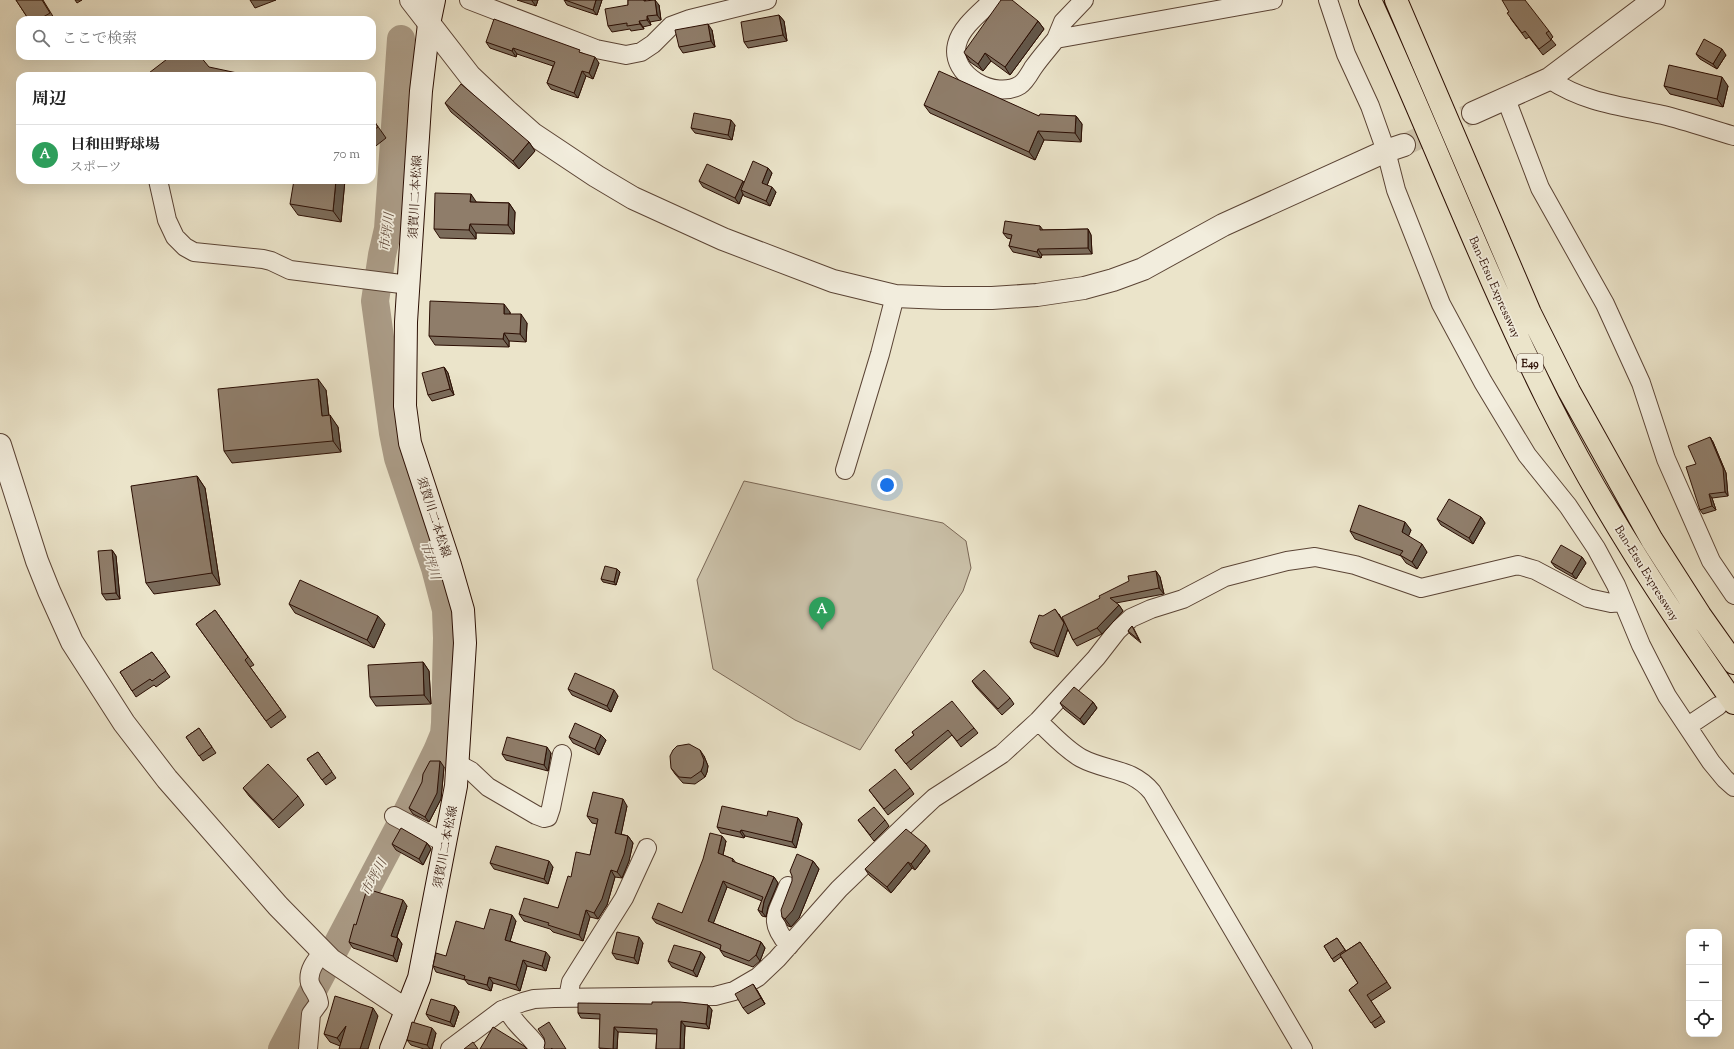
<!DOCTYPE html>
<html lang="ja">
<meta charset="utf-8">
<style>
:root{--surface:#fff;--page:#f6f6f6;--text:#222;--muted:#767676;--line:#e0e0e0;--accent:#1a73e8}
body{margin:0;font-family:"Sorts Mill Goudy","Noto Serif JP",serif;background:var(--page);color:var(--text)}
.controls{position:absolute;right:12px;bottom:12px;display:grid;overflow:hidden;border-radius:8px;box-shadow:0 4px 16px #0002}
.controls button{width:36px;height:36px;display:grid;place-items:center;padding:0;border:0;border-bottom:1px solid var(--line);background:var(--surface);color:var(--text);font:20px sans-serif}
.you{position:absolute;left:887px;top:485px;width:14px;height:14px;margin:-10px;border:3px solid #fff;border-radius:50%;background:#1a73e8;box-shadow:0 0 0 6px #1a73e833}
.badge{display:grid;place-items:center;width:26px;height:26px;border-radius:50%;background:var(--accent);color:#fff;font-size:13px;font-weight:700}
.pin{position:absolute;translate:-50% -33px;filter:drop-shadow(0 1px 2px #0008)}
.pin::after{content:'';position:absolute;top:21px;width:14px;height:12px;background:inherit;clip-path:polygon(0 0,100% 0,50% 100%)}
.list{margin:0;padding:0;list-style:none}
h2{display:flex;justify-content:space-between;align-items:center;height:52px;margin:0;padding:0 16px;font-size:17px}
h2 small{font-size:13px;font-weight:400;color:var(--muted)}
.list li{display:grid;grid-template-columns:26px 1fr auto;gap:12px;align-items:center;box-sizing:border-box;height:60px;padding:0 16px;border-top:1px solid var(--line)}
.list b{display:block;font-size:15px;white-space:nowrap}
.list p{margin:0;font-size:13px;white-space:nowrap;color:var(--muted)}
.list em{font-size:13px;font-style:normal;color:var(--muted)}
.icon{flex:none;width:22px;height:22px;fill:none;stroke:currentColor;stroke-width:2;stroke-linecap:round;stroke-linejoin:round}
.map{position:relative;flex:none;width:1734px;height:1049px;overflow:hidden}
.search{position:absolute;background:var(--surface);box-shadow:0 4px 16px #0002;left:16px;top:16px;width:360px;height:44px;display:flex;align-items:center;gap:10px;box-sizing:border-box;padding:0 14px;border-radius:12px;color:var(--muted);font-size:15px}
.panel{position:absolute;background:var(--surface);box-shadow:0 4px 16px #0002;left:16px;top:72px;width:360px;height:112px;border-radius:12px}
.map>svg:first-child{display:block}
.green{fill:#cac0a8;stroke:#7a6756}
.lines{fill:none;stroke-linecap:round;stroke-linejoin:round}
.river{stroke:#aa9b86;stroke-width:28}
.tertiary-tunnel{stroke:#cec4ac;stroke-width:22;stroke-dasharray:22 11;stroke-linecap:butt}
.minor-casing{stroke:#5b4435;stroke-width:20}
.tertiary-casing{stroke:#5b4435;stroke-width:24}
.secondary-casing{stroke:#2b0e03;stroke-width:24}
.motorway-casing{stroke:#2b0e03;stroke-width:24}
.minor{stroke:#f2eddd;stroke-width:18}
.tertiary{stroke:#f2eddd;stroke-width:22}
.secondary{stroke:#f2eddd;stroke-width:22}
.motorway{stroke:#ebe4ca;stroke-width:22}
.wall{fill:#7b6c5b;stroke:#2b0e03}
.shaded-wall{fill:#64584a;stroke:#2b0e03}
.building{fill:#8f7d6a;stroke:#2b0e03}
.labels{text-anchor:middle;stroke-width:3.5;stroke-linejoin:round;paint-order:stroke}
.shield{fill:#f2eddd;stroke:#675144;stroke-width:1}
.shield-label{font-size:11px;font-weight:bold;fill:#2b0e03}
.street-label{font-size:12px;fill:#2b0e03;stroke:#f2eddd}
.water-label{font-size:13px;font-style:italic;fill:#644d3e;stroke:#f2eddd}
</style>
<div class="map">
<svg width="1734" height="1049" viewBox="0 0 1734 1049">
<rect width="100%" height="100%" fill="#ebe4ca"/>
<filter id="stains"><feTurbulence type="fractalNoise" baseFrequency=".005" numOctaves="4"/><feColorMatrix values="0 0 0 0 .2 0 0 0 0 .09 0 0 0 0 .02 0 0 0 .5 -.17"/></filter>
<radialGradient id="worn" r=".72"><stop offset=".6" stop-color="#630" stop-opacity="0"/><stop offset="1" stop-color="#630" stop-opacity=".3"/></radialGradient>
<path class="green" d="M744,481L943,523L966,541L971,568L963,591L860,750L795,720L713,669L697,580Z"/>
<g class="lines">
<path class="river" d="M282,1049L406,814L437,751L444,734L445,723L447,638L446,610L435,568L398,458L393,433L375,301L382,255L388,229L401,39"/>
<path class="tertiary-tunnel" d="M1404,145L1473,113"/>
<g class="minor-casing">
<path id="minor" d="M469,0L596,49L626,55L641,52L653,44L671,26L690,19L767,0
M993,0C981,12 961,27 957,44C949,76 996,100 1020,85C1025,82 1030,73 1033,68C1040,58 1048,49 1056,39L1273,0
M1328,0L1346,54L1370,106L1386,151L1396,190L1441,304L1483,382L1527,455L1568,506L1596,548L1616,585L1641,645L1667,696L1711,762L1725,779L1734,787
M1056,39L1063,22L1084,0
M1549,79C1585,103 1621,106 1663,115C1687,121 1710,129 1734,136
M1506,99L1540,188L1605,304L1641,383L1666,459L1711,561L1734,595
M158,180L167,220L175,237L185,247L194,252L263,259L271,261L290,270L409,285
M845,470L880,354L895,296
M1038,721C1051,733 1065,749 1081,758C1107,772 1131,767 1152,792L1303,1049
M1688,726L1718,706
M458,764L471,771L488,787L536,815L544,818L548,817L551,808L562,754
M394,816L445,843
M788,886C777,915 767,920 789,946
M568,998L571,982L624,898L647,848
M507,1008C514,1025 530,1034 539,1049
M308,1049L311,1014L319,1003C317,991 313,992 310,983C307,971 316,960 323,952
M450,1049L502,1010L523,1002L534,999L554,998L715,996L734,991L758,977L777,959L839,889L920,811L934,798L1002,754L1038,721L1096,658L1117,631L1131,618L1151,609L1183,599L1225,577L1287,561L1315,557L1355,565L1421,588L1518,565L1535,570L1588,598L1611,603L1623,602"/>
</g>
<g class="tertiary-casing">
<path id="tertiary" d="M411,0L470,76L507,111L533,134L596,176L633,198L723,239L833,281L895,296L943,298H992L1037,295L1084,288L1113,280L1143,269L1223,225L1386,151L1404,145
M1473,113L1549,79L1654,0
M0,445L37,561L49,591L72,642L124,723L167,779L278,906L331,960L406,1010"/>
</g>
<g class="secondary-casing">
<path id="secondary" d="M391,1049L419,978L456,786L465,643L463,610L450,565L410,443L405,406L406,322L417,152L421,91L429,24L434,0"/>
</g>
<g class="motorway-casing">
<path id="motorway" d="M1370,0C1431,133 1483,270 1548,401C1601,507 1666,606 1734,703
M1396,0L1530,313L1569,391L1652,540L1700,615L1734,663"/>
</g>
<use href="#minor" class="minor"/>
<use href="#tertiary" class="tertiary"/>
<use href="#secondary" class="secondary"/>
<use href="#motorway" class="motorway"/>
</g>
<path class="wall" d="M16,0H43L54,18L52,20H29Z
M75,0H82L77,3Z
M250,0H276L255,8Z
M517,0H538L536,6Z
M564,0H602L597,15L567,5Z
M628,0H645L646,1L659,5L661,20L650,22L651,25L643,27L644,29L631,31L630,29L612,32L608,26L628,5Z
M1509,12L1549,31L1553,37L1551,39L1556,45L1543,55L1529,37L1526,39L1511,19Z
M779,15L784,21L787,41L748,48L744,42Z
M1038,21L1044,29L1010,75L991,61L983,71L970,62L965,54Z
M712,30L715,47L683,53L679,47Z
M486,42L582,53L599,63L593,79L586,76L578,98L551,89L547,83L553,66L517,54L516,57L490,48Z
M1696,54L1726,55L1717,69L1700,59Z
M1664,86H1728L1723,107L1670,94Z
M445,103L529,142L535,151L519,169L451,112Z
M924,105L1039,116H1076L1082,124L1081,142L1044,140L1035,160L930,113Z
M372,118L386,138L372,149Z
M735,125L732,140L695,133L691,128Z
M768,168L772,173L767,185L776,192L770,206L744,196L743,194L739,204L703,187L699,181L744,183Z
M345,180L341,222L298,215L290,204Z
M476,202L509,203L515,212L514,234L476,233V239L440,238L434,229Z
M1040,226L1043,230L1088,229L1091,235L1092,254L1042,255L1041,258L1013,252L1009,246L1011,239L1007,238L1003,233Z
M510,312V314L527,323L526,342L509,341V347L435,345L429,336Z
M444,367L448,373L454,395L432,401L428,395Z
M326,390L329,415L338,427L341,452L232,463L224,451Z
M1710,437L1713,442L1726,473L1728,496L1712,498L1716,510L1703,514L1700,510Z
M197,476L205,488L220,585L154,594L146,583Z
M1481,517L1485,523L1473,544L1441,525L1437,519Z
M1411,530L1408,536L1427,552L1417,569L1406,563L1401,556L1355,539L1350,531Z
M112,550L116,556L120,599L106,600L102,594Z
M1582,557L1586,563L1576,579L1555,567L1551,562Z
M617,569L620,572L616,585L603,582L601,579Z
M1156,571L1160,577L1164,594L1116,603L1119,605L1123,611L1102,634L1077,646L1073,640L1068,629L1058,657L1034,648L1030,642L1059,614L1063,621Z
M289,604L385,624L374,648L295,613Z
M215,610L254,665L250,667L286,717L271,728L196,624Z
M1132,626L1134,629L1141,643L1130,634L1128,631Z
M152,652L170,677L156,687L154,685L136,697L120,672Z
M423,662L429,671L431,704L376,706L370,697Z
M972,681L1010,698L1014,704L1002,715L976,687Z
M568,689L618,696L611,712L572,695Z
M1093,702L1097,708L1084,725L1064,709L1060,703Z
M199,728L216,753L203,761L186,737Z
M974,728L978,733L961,747L952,735L911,770L895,750L914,735L912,732Z
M569,737L606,740L599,755L573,743Z
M318,752L336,778L326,785L307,759Z
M551,753L548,771L506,760L502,754Z
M704,756L708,766L707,772L705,777L695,784L683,783L675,774L671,768Z
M444,767L441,799L429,822L413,814L409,808Z
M243,788L298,796L304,805L279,828L249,796Z
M910,788L914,794L888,815L869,790Z
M627,806L621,834L628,836L633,843L629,861L622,878L615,877L607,905L598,919L590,917L583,941L553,932L550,929L524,921L519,914L558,908L571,877L590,855L597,824L592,823L587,816Z
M798,818L802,824L796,848L745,836L744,838L721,833L717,827Z
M858,820H885L889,826L874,841Z
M726,841L723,855L733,859L736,863L774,877L778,883L768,907L766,917L762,916L758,910L762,901L727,887L713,923L761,942L765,948L760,961L753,967L724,956L720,950V949L656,923L652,918L682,913Z
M427,843L431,849L423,865L396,850L392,844Z
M930,851L915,870L912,868L891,893L869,875L865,869Z
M813,861L819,869L799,918L791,927L788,926L782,917Z
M490,863L553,867L548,884L494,869Z
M407,906L397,937L398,938L402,944L397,962L353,948L349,942Z
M516,921L510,941L550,957L546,971L527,966L520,991L493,983L491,991L468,984L465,980L436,972L433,966L446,956L484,929Z
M1337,938L1346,951L1360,942L1391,988L1371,1001L1385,1022L1375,1028L1349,990L1358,983L1341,957L1334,962L1324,946Z
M643,943L638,964L616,959L612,953Z
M701,952L705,957L697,977L672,967L668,961Z
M757,990L765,1004L748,1014L743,1008Z
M708,1005L712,1010L709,1029L685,1026L684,1049H656L657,1034L618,1032L617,1049H600V1019L581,1018L578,1013Z
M455,1006L459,1012L454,1027L430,1020L426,1014Z
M378,1016L340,1046L330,1042L324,1034Z
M436,1033L432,1049H424L411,1045L407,1040Z"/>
<path class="shaded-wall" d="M532,0H538L536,6L532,1Z
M596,0H602L597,15L593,10Z
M655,0L659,5L661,20L657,15Z
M779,15L784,21L787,41L783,35Z
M647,16L650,22L651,25L647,20Z
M639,21L643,27L644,29L640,24Z
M1038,21L1044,29L1010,75L1005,67Z
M708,24L712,30L715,47L711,41Z
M513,48L517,54L516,57L512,51Z
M1722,49L1726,55L1717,69L1713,64Z
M985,53L991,61L983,71L978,64Z
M595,57L599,63L593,79L589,73Z
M582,71L586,76L578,98L574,93Z
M1722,77L1728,86L1723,107L1717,99Z
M1076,116L1082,124L1081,142L1075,133Z
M731,120L735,125L732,140L728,135Z
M1038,131L1044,140L1035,160L1029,152Z
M529,142L535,151L519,169L513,161Z
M768,168L772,173L766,188L762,183Z
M336,180H345L341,222L333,211Z
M743,181L747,187L741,190L743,194L739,204L735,198Z
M772,187L776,192L770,206L766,201Z
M471,194L477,203L470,202Z
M509,203L515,212L514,234L508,225Z
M470,224L476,233V239L469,230Z
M1088,229L1091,235L1092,254L1088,248Z
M1038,249L1042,255L1041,258L1037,252Z
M504,304L510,312V322L504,314Z
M521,314L527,323L526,342L520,334Z
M504,333L509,341V347L503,339Z
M444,367L448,373L454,395L450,389Z
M318,379L326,390L330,427L322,416Z
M330,415L338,427L341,452L333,441Z
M1710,437L1713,442L1726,473L1728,496L1725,492Z
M197,476L205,488L220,585L212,573Z
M1709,494L1712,498L1716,510L1712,506Z
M1481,517L1485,523L1473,544L1469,538Z
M1405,522L1411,530L1407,540L1402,532Z
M1422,544L1427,552L1417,569L1412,562Z
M112,550L116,556L120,599L116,593Z
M1582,557L1586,563L1576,579L1572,574Z
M617,569L620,572L616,585L614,582Z
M1156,571L1160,577L1164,594L1159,588Z
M1119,605L1123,611L1102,634L1097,628Z
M1055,609L1068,628L1058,657L1054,651Z
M378,616L385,624L374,648L367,640Z
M423,662L429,671L431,704L424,695Z
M614,690L618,696L611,712L607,706Z
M1093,702L1097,708L1084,725L1080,719Z
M601,735L606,740L599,755L595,749Z
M547,747L551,753L548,771L544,765Z
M700,750L704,756L708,766L707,772L705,777L701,771Z
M440,761L444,767L441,799L429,822L425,817Z
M623,799L627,806L620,840L615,833Z
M798,818L802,824L796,848L792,842Z
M741,830L745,836L744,838L740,832Z
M628,836L633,843L629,861L622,878L617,872Z
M722,836L726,841L722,859L718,853Z
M427,843L431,849L423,865L419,859Z
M926,845L930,851L915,870L911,864Z
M549,861L553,867L548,884L544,879Z
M813,861L819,869L799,918L791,927L785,919Z
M908,862L912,868L891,893L887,887Z
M611,870L615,877L607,905L598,919L594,913Z
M774,877L778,883L768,907L766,917L762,912L764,901Z
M723,881L727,887L712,927L708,921Z
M403,900L407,906L395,942L391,936Z
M586,910L590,917L583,941L579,935Z
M512,915L516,921L509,945L505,940Z
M639,937L643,943L638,964L634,958Z
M398,938L402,944L397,962L393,956Z
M761,942L765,948L760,961L756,955Z
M546,952L550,957L546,971L542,966Z
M701,952L705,957L697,977L693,971Z
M523,960L527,966L520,991L516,985Z
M489,977L493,983L491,991L487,985Z
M753,984L757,990L765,1004L761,998Z
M708,1005L712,1010L709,1029L706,1024Z
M455,1006L459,1012L454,1027L450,1022Z
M373,1008L378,1016L368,1049H360Z
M681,1021L685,1026L684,1049H680Z
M346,1026L343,1046L337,1038Z
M614,1027L618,1032L617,1049H613Z
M432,1028L436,1033L432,1049H430L427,1045Z"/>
<path class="building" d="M16,0H42L50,13L38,20H29Z
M565,0H596L593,10Z
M628,0H644V1L655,0L657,15L647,16V20L639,21L640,24L627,26V23L608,26L605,9L628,5Z
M1001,0H1012L1038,21L1005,67L985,53L978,64L965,54L964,52Z
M1502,0H1525L1549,31L1546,33L1551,40L1539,49L1525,31L1522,33L1507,13L1509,12Z
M779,15L783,35L744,42L741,22Z
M494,19L580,50L579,52L595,57L589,73L582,71L574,93L547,83L555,62L513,48L512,51L486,42Z
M708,24L711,41L679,47L675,30Z
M1704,39L1722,49L1713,64L1696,54Z
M171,56H200L209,67L242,74V76H145Z
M1669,65L1722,77L1717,99L1664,86Z
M939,71L1039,116L1040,114L1076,116L1075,133L1038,131L1029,152L924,105Z
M461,84L529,142L513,161L445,103Z
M694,113L731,120L728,135L691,128Z
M372,118L378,127L372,131Z
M753,161L768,168L762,183L772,187L766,201L741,190Z
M707,164L743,181L735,198L699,181Z
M294,180H336L333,211L290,204Z
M435,193L471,194L470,202L509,203L508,225L470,224L469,230L434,229Z
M1005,221L1040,226V230L1088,229V248L1038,249L1037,252L1009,246L1012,235L1003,233Z
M430,301L504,304V314H521L520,334L504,333L503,339L429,336Z
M444,367L450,389L428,395L422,373Z
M318,379L322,416L330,415L333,441L224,451L218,389Z
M1710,437L1723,468L1725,492L1709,494L1712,506L1700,510L1686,467L1696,464L1688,446Z
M197,476L212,573L146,583L131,486Z
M1449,499L1481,517L1469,538L1437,519Z
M1359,505L1405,522L1402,532L1422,544L1412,562L1400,555L1403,551L1350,531Z
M1561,545L1582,557L1572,574L1551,562Z
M112,550L116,593L102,594L98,551Z
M605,566L617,569L614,582L601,579Z
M1156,571L1159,588L1110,598L1119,605L1097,628L1073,640L1062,617L1100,598L1099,596L1129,581L1128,576Z
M300,580L378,616L367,640L289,604Z
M1055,609L1064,623L1054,651L1030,642L1039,615L1043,616Z
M215,610L248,657L245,660L281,710L266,721L196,624Z
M1132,626L1139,640L1128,631Z
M152,652L166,671L152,681L150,679L132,691L120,672Z
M423,662L424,695L370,697L368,665Z
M984,670L1010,698L998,709L972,681Z
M575,673L614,690L607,706L568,689Z
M1074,687L1093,702L1080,719L1060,703Z
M952,701L974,728L957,741L948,730L906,764L895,750L914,735L912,732Z
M575,723L601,735L595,749L569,737Z
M199,728L212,747L199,756L186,737Z
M507,737L547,747L544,765L502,754Z
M689,744L700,750L704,760L703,766L701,771L691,778L679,777L671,768L670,756L673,750L677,746Z
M318,752L332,772L322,780L307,759Z
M430,761H440L437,793L425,817L409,808L422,782L423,774Z
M268,764L298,796L273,820L243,788Z
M895,769L910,788L884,809L869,790Z
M593,792L623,799L615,833L628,836L624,854L617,872L611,870L602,899L594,913L586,910L579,935L548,925L549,923L519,914L524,898L558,908L568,876L571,877L576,852L590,855L598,819L587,816Z
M722,806L767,816L768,811L798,818L792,842L741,830L740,832L717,827Z
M874,807L885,820L870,835L858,820Z
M401,828L427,843L419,859L392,844Z
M906,829L926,845L911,864L908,862L887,887L865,869Z
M710,833L722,836L718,853L733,859L732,861L774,877L764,901L762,912L758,910L763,897L723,881L708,921L761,942L756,955L749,961L720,950L721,945L652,918L658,903L682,913L703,859Z
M496,846L549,861L544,879L490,863Z
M797,854L813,861L793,910L785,919L782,917L781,910L792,881V876L790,871Z
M367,889L403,900L391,936L398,938L393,956L349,942L354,924L356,925Z
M490,909L512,915L505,940L546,952L542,966L523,960L516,985L489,977L487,985L464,979L465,976L433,966L436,953L446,956L456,921L484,929Z
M617,932L639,937L634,958L612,953Z
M1337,938L1345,950L1332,959L1324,946Z
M1360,942L1387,982L1367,995L1381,1016L1371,1023L1349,990L1358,983L1340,955Z
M674,945L701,952L693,971L668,961Z
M753,984L761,998L743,1008L735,994Z
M335,996L373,1008L360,1049H339L346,1026L337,1038L324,1034Z
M431,999L455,1006L450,1022L426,1014Z
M652,1002H680L708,1005L706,1024L681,1021L680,1049H656L657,1029L614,1027L613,1049L599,1048L600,1014L578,1013V1003L652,1004Z
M412,1022L432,1028L427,1045L407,1040Z
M549,1022L566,1049H552V1048L551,1049H545L544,1048L545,1043L544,1038L538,1029Z
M493,1027L524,1046L527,1049H480Z
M473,1042L478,1049H464Z"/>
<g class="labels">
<rect class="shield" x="1517" y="354" width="26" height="18" rx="3"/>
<g class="shield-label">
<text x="1530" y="367">E49</text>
</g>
<g class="street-label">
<text transform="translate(415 197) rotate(-87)" y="4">須賀川二本松線</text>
<text transform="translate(1495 287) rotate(66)" y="4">Ban-Etsu Expressway</text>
<text transform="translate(434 517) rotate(72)" y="4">須賀川二本松線</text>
<text transform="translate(1647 573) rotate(58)" y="4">Ban-Etsu Expressway</text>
<text transform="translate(445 847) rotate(-79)" y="4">須賀川二本松線</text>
</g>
<g class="water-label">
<text transform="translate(386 232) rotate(-83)" y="5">市坪川</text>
<text transform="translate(431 560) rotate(73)" y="5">市坪川</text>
<text transform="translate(373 877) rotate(-62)" y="5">市坪川</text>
</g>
</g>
<rect width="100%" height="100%" filter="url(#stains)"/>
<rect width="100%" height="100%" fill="url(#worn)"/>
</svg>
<div class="controls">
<button>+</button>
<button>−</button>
<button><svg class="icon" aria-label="locate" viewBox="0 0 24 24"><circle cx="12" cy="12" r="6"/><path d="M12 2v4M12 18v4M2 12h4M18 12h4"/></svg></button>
</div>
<div class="you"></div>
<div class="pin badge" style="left:822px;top:630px;background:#2e9e5b">A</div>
<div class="search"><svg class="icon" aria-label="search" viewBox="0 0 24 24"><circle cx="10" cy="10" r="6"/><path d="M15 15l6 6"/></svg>ここで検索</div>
<section class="panel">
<h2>周辺<small></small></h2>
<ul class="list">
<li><span class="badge" style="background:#2e9e5b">A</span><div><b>日和田野球場</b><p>スポーツ</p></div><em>70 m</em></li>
</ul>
</section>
</div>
